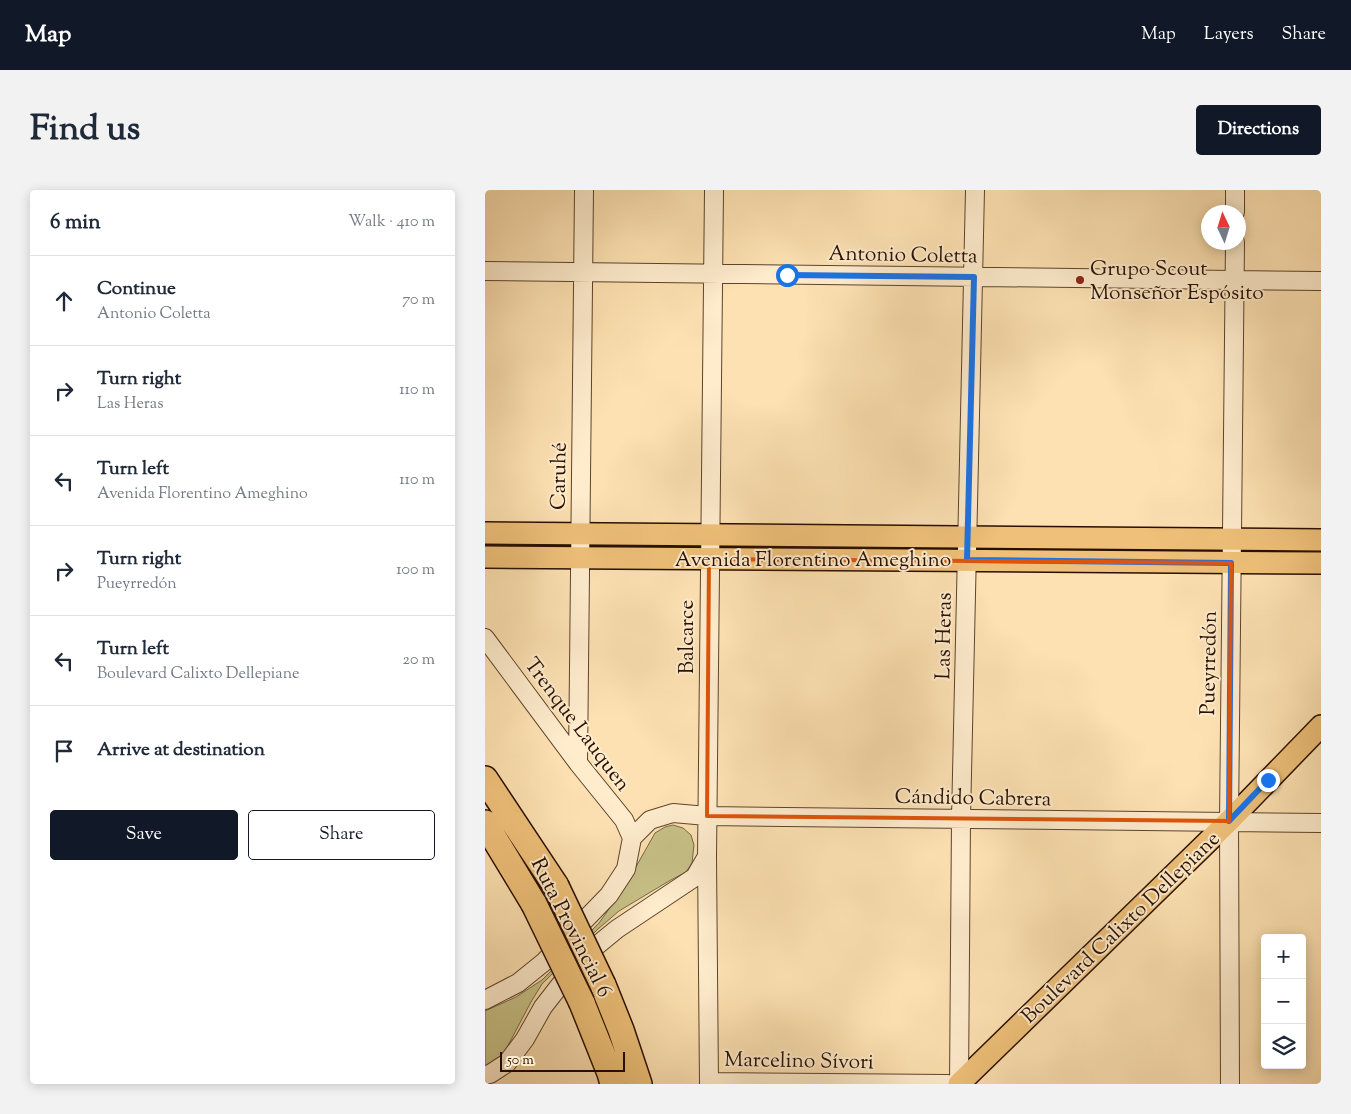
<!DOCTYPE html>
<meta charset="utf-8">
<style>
:root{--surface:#fff;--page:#f2f2f3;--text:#1f2937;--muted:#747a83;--line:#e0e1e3;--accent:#111827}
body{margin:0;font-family:"Sorts Mill Goudy",serif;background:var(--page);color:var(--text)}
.controls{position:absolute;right:15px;bottom:15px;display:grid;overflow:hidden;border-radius:5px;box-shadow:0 2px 12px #0003}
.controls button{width:45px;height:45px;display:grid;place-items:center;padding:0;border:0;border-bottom:1px solid var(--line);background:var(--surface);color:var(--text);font:25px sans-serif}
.compass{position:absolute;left:716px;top:15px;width:45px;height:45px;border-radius:50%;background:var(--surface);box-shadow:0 2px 12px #0003;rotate:356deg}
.scale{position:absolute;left:15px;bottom:12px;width:125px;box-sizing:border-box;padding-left:5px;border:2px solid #280f00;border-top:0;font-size:14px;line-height:18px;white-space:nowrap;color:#280f00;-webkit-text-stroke:4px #feeccd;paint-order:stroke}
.stop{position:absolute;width:15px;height:15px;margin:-11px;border:4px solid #1a73e8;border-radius:50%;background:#fff}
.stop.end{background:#1a73e8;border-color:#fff;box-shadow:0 1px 5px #0008}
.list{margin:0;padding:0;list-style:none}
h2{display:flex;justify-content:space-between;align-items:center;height:65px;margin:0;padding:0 20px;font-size:21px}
h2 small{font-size:16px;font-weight:400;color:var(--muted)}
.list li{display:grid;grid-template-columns:32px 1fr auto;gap:15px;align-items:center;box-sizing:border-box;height:90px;padding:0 20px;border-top:1px solid var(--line)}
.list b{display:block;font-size:19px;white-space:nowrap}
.list p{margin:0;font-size:16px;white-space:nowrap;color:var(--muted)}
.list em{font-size:16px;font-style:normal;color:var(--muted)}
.actions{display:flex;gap:10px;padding:15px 20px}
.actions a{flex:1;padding:11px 0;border:1px solid var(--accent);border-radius:5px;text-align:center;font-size:18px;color:var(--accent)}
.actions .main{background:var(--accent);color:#fff}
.icon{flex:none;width:28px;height:28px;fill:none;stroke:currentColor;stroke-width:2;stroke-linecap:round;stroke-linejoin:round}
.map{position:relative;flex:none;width:836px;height:894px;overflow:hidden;border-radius:5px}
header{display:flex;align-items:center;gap:30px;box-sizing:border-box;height:70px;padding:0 25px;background:var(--accent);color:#fff}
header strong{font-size:24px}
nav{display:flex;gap:28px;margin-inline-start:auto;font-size:18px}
.intro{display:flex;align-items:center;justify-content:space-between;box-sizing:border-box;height:120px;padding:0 30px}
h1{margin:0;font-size:35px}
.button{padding:12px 22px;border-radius:5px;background:var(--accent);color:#fff;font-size:18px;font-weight:700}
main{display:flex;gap:30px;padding:0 30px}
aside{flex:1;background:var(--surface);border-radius:5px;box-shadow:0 2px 12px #0003}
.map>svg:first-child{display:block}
.green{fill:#c7c187;stroke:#786844}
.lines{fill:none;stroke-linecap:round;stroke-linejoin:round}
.minor-casing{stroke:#5d442c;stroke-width:20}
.major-casing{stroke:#280f00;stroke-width:24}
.highway-casing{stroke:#280f00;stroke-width:28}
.minor{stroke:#feeccd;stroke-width:18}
.major{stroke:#eec079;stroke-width:21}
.highway{stroke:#eec079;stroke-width:25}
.highway-bridge-casing{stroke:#280f00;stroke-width:28;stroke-linecap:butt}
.highway-bridge{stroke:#eec079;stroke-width:25}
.route{stroke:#1a73e8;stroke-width:6}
.marked{fill:none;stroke:#de550b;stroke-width:4;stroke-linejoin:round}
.poi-dot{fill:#8f2418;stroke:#feeccd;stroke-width:2}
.labels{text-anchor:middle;stroke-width:4;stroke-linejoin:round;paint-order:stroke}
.street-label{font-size:21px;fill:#280f00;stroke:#feeccd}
.poi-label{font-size:21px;fill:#280f00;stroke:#feeccd;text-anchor:start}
</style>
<header>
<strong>Map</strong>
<nav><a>Map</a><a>Layers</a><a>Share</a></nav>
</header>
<div class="intro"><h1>Find us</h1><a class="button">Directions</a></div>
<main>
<aside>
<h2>6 min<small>Walk · 410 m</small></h2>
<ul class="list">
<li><svg class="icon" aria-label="ahead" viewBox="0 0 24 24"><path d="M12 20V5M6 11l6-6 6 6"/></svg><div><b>Continue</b><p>Antonio Coletta</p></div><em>70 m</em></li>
<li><svg class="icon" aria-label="right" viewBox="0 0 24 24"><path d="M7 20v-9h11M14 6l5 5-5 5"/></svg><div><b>Turn right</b><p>Las Heras</p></div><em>110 m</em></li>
<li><svg class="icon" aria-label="left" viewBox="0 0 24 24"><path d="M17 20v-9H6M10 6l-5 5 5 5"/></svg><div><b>Turn left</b><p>Avenida Florentino Ameghino</p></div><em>110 m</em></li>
<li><svg class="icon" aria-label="right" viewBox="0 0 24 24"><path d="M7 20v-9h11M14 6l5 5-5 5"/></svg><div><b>Turn right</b><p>Pueyrredón</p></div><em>100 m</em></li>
<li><svg class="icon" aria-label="left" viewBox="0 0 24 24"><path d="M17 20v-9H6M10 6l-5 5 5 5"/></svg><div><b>Turn left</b><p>Boulevard Calixto Dellepiane</p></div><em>20 m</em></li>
<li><svg class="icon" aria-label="arrive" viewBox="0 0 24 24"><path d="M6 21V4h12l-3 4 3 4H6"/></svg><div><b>Arrive at destination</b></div></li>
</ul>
<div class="actions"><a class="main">Save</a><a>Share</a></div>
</aside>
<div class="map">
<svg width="836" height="894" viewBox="0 0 836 894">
<rect width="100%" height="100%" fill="#fde1b2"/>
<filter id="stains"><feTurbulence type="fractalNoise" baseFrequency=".004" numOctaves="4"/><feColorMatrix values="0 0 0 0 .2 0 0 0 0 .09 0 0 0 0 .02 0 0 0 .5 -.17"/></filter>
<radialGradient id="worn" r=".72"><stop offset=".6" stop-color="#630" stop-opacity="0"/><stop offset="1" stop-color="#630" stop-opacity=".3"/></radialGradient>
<path class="green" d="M0,350L81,352L83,355L81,358L0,359Z
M113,353H202L203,356L202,359H113L112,356Z
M243,354L464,355L466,358L464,361L243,360L242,357Z
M501,356L722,358L724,361L722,364L501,362L499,359Z
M836,357V366L757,364L756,361L757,358Z
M188,635L198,638L206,645L209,655L207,673L201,682L184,691L134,721L113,739L57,794L46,812L19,863L8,875L0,878V821L31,807L57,790L114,733L139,698L170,643L180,637Z"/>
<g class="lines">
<g class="minor-casing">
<path id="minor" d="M750,22V0
M0,81L836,91
M0,448L93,573L139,630L147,648
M93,573L99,0
M147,648L165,630L188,623L222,626L836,633
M0,810L33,793L59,772L124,705L141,679L147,648
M0,885L5,884L22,873L40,849L58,817L86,781L110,757L132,739L210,687L221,668
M224,892L463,894
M224,894L222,668L229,0
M474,894L476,629L490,0
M745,894L744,631L750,52"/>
</g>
<g class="major-casing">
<path id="major" d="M0,343L836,350
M0,367L836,373
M474,894L744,631L836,536"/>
</g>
<g class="highway-casing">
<path id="highway" d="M0,589L71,696
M0,633L49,714
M118,795L136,840L154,894
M97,813L125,883L128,894"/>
</g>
<use href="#minor" class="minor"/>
<use href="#major" class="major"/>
<use href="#highway" class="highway"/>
<g class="highway-bridge-casing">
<path id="highway-bridge" d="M71,696L118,795
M49,714L97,813"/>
</g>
<use href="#highway-bridge" class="highway-bridge"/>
</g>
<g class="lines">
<path class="route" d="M302,85L489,87L482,370L746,373L744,631L783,590"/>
</g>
<path class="marked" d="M224,369L746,373L744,631L222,626Z"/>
<circle class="poi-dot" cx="595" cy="90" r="5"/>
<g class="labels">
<g class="street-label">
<text transform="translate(418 64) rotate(1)" y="7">Antonio Coletta</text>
<text transform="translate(73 286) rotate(-89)" y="7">Caruhé</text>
<text x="328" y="376">Avenida Florentino Ameghino</text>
<text transform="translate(458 446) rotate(-89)" y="7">Las Heras</text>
<text transform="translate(201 447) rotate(-90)" y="7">Balcarce</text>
<text transform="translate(723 473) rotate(-89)" y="7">Pueyrredón</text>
<text transform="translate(93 534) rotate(53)" y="7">Trenque Lauquen</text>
<text transform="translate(488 607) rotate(1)" y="7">Cándido Cabrera</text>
<text transform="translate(87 737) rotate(63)" y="7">Ruta Provincial 6</text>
<text transform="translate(635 737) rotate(-44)" y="7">Boulevard Calixto Dellepiane</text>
<text transform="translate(314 870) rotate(1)" y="7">Marcelino Sívori</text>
</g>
<g class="poi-label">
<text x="605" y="85">Grupo Scout<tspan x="605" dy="24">Monseñor Espósito</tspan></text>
</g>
</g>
<rect width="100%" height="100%" filter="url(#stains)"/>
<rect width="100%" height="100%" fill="url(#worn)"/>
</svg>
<div class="controls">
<button>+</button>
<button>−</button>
<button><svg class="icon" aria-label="layers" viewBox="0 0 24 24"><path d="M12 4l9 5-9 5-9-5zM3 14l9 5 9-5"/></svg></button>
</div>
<svg class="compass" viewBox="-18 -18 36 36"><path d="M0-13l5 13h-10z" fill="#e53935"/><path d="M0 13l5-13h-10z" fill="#747a83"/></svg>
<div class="scale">50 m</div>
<div class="stop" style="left:302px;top:85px"></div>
<div class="stop end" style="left:783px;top:590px"></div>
</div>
</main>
